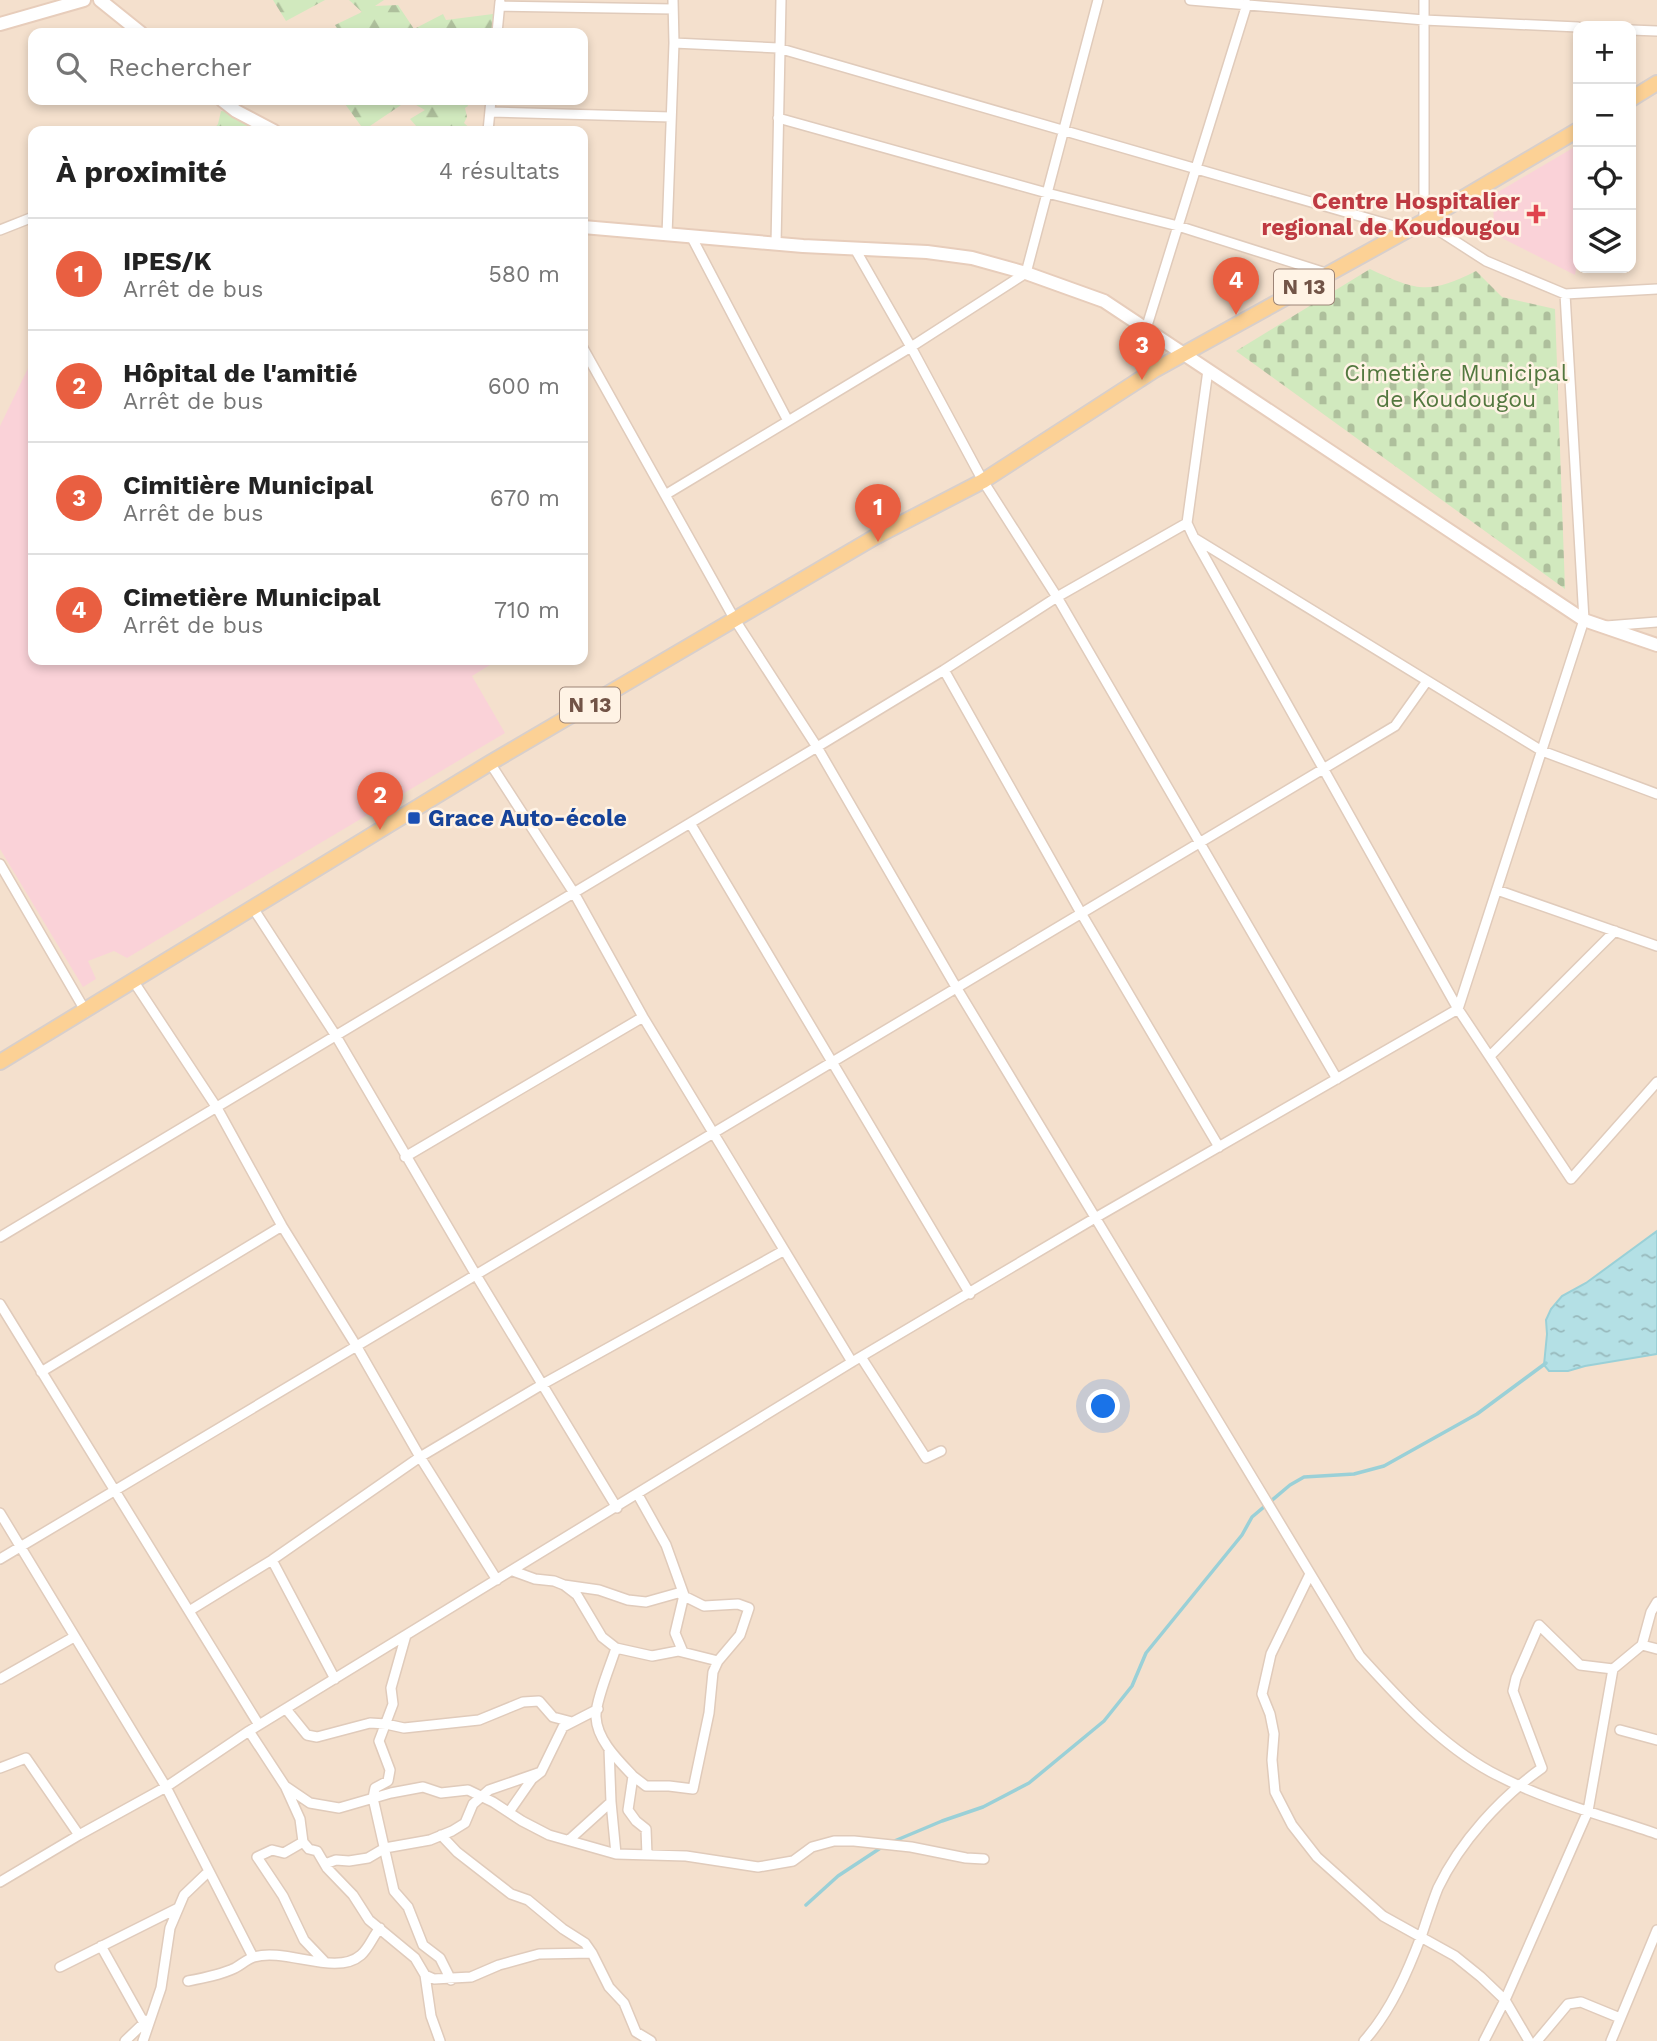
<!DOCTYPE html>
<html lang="fr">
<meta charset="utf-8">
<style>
:root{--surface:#fff;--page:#f2f2f2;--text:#222;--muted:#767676;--line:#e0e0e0;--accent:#e95f41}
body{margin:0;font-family:"Work Sans",sans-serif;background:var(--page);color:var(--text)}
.controls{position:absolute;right:21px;top:21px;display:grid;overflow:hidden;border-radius:14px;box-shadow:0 4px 10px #0003}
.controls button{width:63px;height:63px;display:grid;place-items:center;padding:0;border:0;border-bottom:2px solid var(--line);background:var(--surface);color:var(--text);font:35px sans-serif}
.you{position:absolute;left:1104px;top:1407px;width:24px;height:24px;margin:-18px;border:5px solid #fff;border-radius:50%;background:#1a73e8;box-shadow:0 0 0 10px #1a73e833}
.badge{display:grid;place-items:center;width:46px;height:46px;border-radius:50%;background:var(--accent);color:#fff;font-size:23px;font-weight:700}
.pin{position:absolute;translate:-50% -58px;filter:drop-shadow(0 2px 4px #0008)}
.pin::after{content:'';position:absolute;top:37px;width:24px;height:21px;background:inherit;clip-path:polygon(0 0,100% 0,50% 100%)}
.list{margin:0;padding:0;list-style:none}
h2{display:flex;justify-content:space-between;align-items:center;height:91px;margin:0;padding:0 28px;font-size:30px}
h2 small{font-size:23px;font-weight:400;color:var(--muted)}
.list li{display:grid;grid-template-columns:46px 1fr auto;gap:21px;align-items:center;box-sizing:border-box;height:112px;padding:0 28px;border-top:2px solid var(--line)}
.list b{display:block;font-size:26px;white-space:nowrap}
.list p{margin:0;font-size:23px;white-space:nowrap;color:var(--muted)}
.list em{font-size:23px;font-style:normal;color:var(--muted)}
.icon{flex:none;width:38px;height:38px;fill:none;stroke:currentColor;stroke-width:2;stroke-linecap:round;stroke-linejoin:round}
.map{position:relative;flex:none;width:1657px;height:2041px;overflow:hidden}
.search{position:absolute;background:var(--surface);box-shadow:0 4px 10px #0003;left:28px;top:28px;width:560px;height:77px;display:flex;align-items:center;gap:18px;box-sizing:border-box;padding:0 24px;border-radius:14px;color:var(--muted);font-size:26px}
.panel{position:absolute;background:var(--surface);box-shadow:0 4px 10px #0003;left:28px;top:126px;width:560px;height:539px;border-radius:14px}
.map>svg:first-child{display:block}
.residential{fill:#f4e0cd;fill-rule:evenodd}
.medical{fill:#fad2d8}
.forest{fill:url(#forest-firs)}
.cemetery{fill:url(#cemetery-stones)}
.water{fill:url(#water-ripples);stroke:#9ad0d7;stroke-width:2}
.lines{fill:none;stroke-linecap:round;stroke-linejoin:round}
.stream{stroke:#9ad0d7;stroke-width:3.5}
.street-casing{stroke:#e0cbbb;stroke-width:12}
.secondary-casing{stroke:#e7cdbb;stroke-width:16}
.primary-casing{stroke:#d8cfcb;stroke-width:18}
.street{stroke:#fff;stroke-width:9}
.secondary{stroke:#fff;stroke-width:12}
.primary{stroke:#fcd195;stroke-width:14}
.health-dot{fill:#e0444e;stroke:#fff3e5;stroke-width:2.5}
.transit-dot{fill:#1a4fb4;stroke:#fff3e5;stroke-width:2.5}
.labels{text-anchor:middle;stroke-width:5;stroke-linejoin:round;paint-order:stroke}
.shield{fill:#fff3e5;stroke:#9c8476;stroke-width:2}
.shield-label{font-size:21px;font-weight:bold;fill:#725447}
.health-label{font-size:23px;font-weight:bold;fill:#be3a42;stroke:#fff3e5;text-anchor:end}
.park-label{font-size:23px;fill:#53783f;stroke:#fff3e5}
.transit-label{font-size:23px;font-weight:bold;fill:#164399;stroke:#fff3e5;text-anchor:start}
</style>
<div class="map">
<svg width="1657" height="2041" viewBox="0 0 1657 2041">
<defs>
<pattern id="forest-firs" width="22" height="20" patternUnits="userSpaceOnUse" patternTransform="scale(1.75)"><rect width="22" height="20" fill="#d1e9be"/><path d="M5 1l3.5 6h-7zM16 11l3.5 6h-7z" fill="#aebf9c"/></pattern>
<pattern id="cemetery-stones" width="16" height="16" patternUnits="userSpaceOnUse" patternTransform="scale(1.75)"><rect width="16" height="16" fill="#d1e9be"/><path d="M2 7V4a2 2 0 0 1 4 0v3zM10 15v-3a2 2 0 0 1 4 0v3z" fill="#aebf9c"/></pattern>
<pattern id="water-ripples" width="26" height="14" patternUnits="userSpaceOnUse" patternTransform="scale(1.75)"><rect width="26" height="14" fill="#b4e0e5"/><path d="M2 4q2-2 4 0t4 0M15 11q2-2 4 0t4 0" fill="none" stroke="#97b8bb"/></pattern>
</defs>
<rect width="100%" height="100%" fill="#fcefdf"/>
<path class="residential" d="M0,0H1657V2041H0ZM1578,26H1631V268H1578ZM33,33H583V100H33ZM33,131H583V660H33Z"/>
<path class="medical" d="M1578,145V259L1575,275L1494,234L1493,195Z
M33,358V660H498L472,676L505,733L127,958L114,951L88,961L96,979L83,987L0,849V426Z"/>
<path class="forest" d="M273,0H325L286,21Z
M349,0H384L375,6L398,5L414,29L443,14L446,20L493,14L492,33H340L335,25L362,12Z
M354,100H407V101L364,130L345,104Z
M415,100H466L468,106L465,108L467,117L464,123L473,131H416L417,127L410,119L425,110L416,105Z
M221,111L240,113L254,131H212L218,124Z"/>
<path class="cemetery" d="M1370,269C1417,291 1429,295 1476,271L1502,297L1555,309L1565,589L1236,351Z"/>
<path class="water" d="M1657,1231V1354L1585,1366L1568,1371H1549L1544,1365L1547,1334L1546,1320L1551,1309L1562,1296L1586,1283Z"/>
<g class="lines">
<path class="stream" d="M892,1842L942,1821L983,1807L1029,1783L1104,1721L1132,1686L1146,1653L1242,1535L1252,1517L1290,1485L1304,1477L1354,1474L1384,1466L1477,1414L1546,1363
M806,1905L838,1876L882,1847"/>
<g class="street-casing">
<path id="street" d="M1190,0L1424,20L1578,27
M1424,0V221L1486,261L1565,294L1657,289
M500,6L673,9
M1631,30L1657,31
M497,33L500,2
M674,43L778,48L1408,230
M490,112L671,117
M778,118L1047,193L1178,226L1329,274
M488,131L491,100
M0,230L33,217
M667,235L674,43L673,0
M691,236L787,419
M776,244L781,0
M855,249L911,347L983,481L1057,597L1337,1079
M1146,329L1247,4
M583,348L735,620L817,747L956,987L1360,1656C1399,1699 1440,1744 1491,1772C1543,1800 1602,1815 1657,1834
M1208,370L1187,523L1194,538L1458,1009L1571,1179L1657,1082
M665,495L911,347L1026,273L1098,0
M1196,539L1542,751L1657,794
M1606,626L1657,622
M944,670L1081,913L1219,1147
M490,763L574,893L643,1017L852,1362
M690,823L970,1294
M0,864L86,1012
M1497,890L1657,946
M253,908L336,1036L476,1275L617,1508
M134,982L217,1108L282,1226L357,1347L420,1457L497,1580
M1490,1056L1615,931
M405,1157L643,1017
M0,1237L817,747L944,670L1057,597L1187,523
M0,1304L259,1725
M861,1357L926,1458L941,1451
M41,1372L282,1226
M638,1495L666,1545L684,1595L675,1633L683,1652
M0,1513L166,1787L253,1957
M0,1559L1395,726L1427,681
M272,1560L335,1679
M513,1571L535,1579L554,1581L564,1585L577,1595L602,1637L616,1648L652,1656L678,1651L718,1661
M1310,1574L1271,1654L1262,1694L1270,1714L1274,1734L1272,1760L1275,1792L1292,1825L1317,1857L1383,1916L1455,1956L1481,1977L1505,2000L1529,2041
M564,1585L599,1590L628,1600L646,1602L678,1593L704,1606L738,1604L749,1608L740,1635L718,1661L713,1672L709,1713L693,1789L669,1786H646L633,1776
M189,1611L272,1560L420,1457L543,1384L783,1251
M406,1635L391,1688L393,1704L379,1741L390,1770L388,1781L375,1788L373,1798L394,1891L408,1907L423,1945L440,1958L451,1980
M1642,1645L1657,1649
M616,1648C611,1664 595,1702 596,1717C597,1740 618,1760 633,1776L628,1810L636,1821L646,1829L647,1855
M0,1679L74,1637
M286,1709L307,1735L317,1737L370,1723L386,1724L404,1728L479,1720L523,1702L539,1701L553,1717L572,1722
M1620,1730L1657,1740
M249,1731L285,1786L310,1803L339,1808L391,1793L423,1787L441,1793L468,1790L493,1802L522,1821L549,1835L616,1854L686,1856L758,1867L793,1861L812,1847L834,1841H854L911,1847L966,1858L984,1859
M0,1768L26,1758L79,1835
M286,1788L300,1819L303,1842L309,1849L317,1851L327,1868L353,1895L369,1920L415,1958L425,1975L434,1979L471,1977L499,1965L539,1954L592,1953
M611,1802L616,1854
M509,1812L532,1779L541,1772L563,1727L598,1709
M441,1835L457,1852L511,1894L528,1900L563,1929L585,1943L592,1953L609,1987L624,2003L636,2032L651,2041
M569,1840L611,1802L609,1749
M303,1842L284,1853L272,1850L257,1857L283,1896L304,1940L325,1962
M325,1864L336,1860L349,1861L368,1858L385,1848L430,1840L452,1831L465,1823L473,1804L489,1790L541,1772
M0,1882L79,1835L166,1787L249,1731L852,1362L1095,1218L1458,1009L1584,620L1565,294
M101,1946L144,2023
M60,1967L178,1908
M425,1975L431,2016L440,2041
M188,1981C204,1978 220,1975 235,1968C241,1965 247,1959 254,1957C285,1947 336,1977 361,1955C369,1948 373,1936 380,1928
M125,2041L147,2020
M143,2041L161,1988L170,1928L184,1895L208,1872
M1364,2041C1391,2011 1408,1971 1422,1934C1427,1919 1432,1903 1438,1888C1460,1842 1500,1798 1542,1768L1513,1691L1516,1678L1539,1625L1580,1665L1613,1669
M1484,2041L1505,2000L1588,1811L1613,1669L1642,1645L1651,1612L1657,1602
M1537,2041L1568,2004L1581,2002L1620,2018
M1611,2041L1657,1930"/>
</g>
<g class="secondary-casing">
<path id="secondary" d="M100,0L141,33
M0,24L84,0
M222,100L236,111L274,131
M583,227L803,246L927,252L972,258L1026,273L1104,301L1584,620L1657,645"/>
</g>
<g class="primary-casing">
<path id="primary" d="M1631,99L1657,83
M0,1062L490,763L875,537L983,481L1153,371L1424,221L1578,130"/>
</g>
<use href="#street" class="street"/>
<use href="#secondary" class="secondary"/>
<use href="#primary" class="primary"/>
</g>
<path class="health-dot" d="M1532.5 203.5h7v7h7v7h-7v7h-7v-7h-7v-7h7z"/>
<rect class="transit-dot" x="407" y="811" width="14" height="14" rx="3.5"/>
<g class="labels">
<g class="shield">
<rect x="1274" y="269.5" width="60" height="35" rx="5"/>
<rect x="560" y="687.5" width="60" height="35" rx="5"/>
</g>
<g class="shield-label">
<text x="1304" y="294">N 13</text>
<text x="590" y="712">N 13</text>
</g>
<g class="health-label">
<text x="1520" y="209">Centre Hospitalier<tspan x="1520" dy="26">regional de Koudougou</tspan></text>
</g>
<g class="park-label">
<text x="1456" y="381">Cimetière Municipal<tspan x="1456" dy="26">de Koudougou</tspan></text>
</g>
<g class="transit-label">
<text x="428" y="826">Grace Auto-école</text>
</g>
</g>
</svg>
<div class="controls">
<button>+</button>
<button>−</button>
<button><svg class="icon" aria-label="locate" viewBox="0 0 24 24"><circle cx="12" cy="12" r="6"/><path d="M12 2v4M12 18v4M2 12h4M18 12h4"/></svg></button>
<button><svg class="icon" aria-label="layers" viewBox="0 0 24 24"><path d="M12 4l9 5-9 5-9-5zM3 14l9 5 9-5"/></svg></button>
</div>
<div class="you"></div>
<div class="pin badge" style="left:878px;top:542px">1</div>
<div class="pin badge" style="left:380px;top:830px">2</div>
<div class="pin badge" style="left:1142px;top:380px">3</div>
<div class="pin badge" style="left:1236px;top:315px">4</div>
<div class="search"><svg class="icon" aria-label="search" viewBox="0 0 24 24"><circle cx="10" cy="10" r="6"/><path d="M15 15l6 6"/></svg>Rechercher</div>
<section class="panel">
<h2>À proximité<small>4 résultats</small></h2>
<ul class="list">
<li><span class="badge">1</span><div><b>IPES/K</b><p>Arrêt de bus</p></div><em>580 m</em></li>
<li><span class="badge">2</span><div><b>Hôpital de l'amitié</b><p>Arrêt de bus</p></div><em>600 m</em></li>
<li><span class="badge">3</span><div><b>Cimitière Municipal</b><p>Arrêt de bus</p></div><em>670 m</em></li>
<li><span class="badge">4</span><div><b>Cimetière Municipal</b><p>Arrêt de bus</p></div><em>710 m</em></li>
</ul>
</section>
</div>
